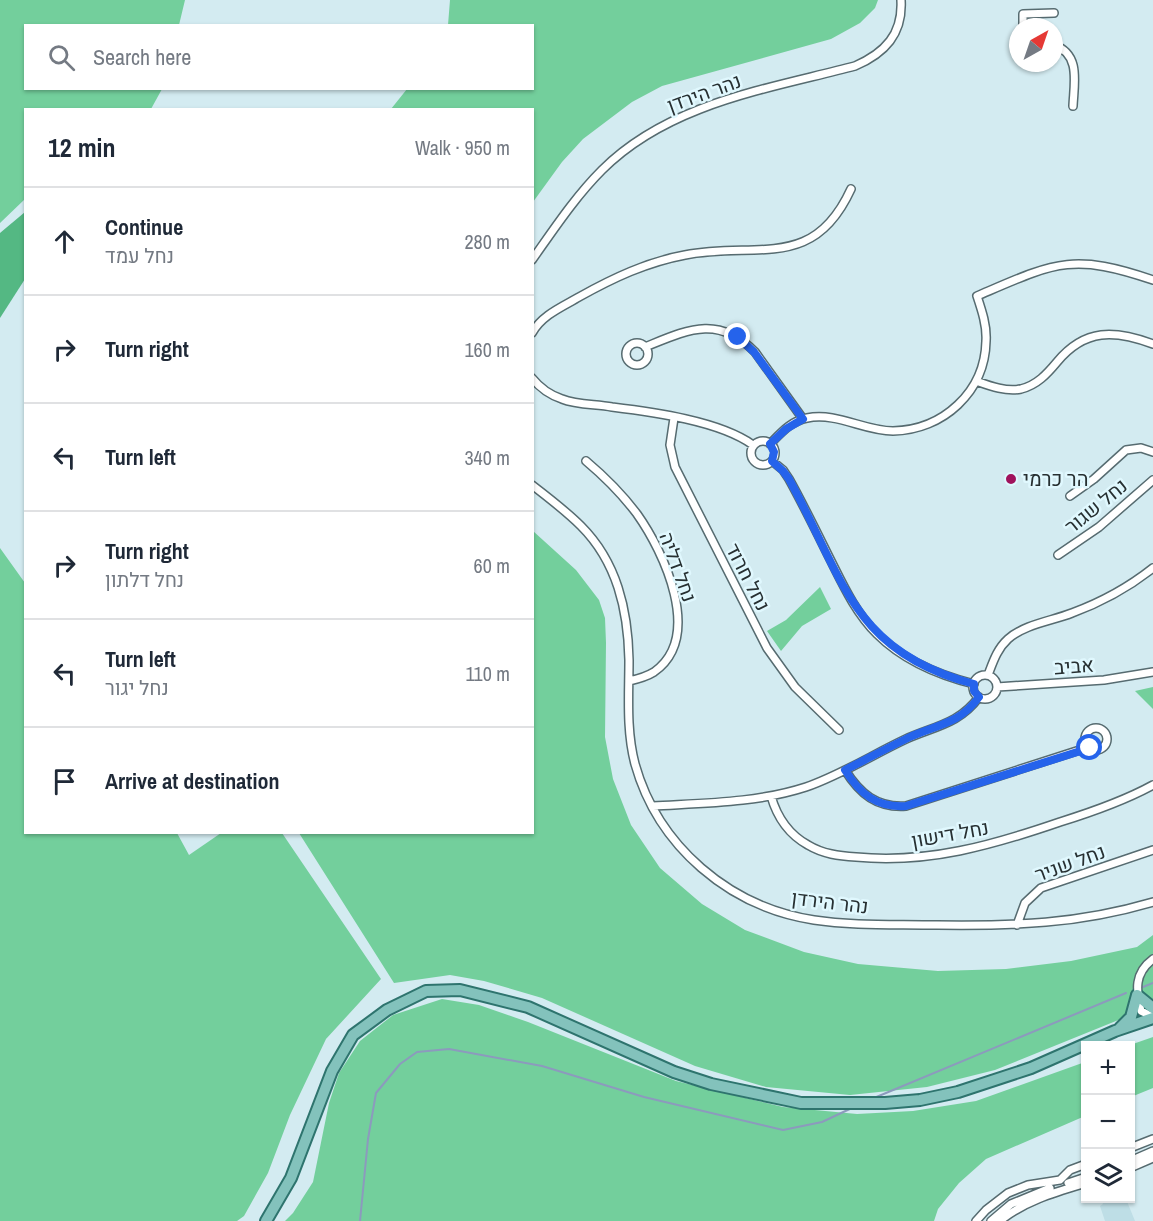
<!DOCTYPE html>
<meta charset="utf-8">
<style>
:root{--surface:#fff;--page:#f2f2f3;--text:#1f2937;--muted:#747a83;--line:#e0e1e3}
body{margin:0;font-family:"Archivo Narrow",Heebo,sans-serif;background:var(--page);color:var(--text)}
.controls{position:absolute;right:18px;bottom:18px;display:grid;overflow:hidden;border-radius:0px;box-shadow:0 2px 4px #0004}
.controls button{width:54px;height:54px;display:grid;place-items:center;padding:0;border:0;border-bottom:2px solid var(--line);background:var(--surface);color:var(--text);font:30px sans-serif}
.compass{position:absolute;left:1009px;top:18px;width:54px;height:54px;border-radius:50%;background:var(--surface);box-shadow:0 2px 4px #0004;rotate:40deg}
.stop{position:absolute;width:18px;height:18px;margin:-14px;border:4px solid #2563eb;border-radius:50%;background:#fff}
.stop.end{background:#2563eb;border-color:#fff;box-shadow:0 2px 6px #0008}
.list{margin:0;padding:0;list-style:none}
h2{display:flex;justify-content:space-between;align-items:center;height:78px;margin:0;padding:0 24px;font-size:26px}
h2 small{font-size:20px;font-weight:400;color:var(--muted)}
.list li{display:grid;grid-template-columns:39px 1fr auto;gap:18px;align-items:center;box-sizing:border-box;height:108px;padding:0 24px;border-top:2px solid var(--line)}
.list b{display:block;font-size:22px;white-space:nowrap}
.list p{margin:0;font-size:20px;white-space:nowrap;color:var(--muted)}
.list em{font-size:20px;font-style:normal;color:var(--muted)}
.icon{flex:none;width:33px;height:33px;fill:none;stroke:currentColor;stroke-width:2;stroke-linecap:round;stroke-linejoin:round}
.map{position:relative;flex:none;width:1153px;height:1221px;overflow:hidden}
.search{position:absolute;background:var(--surface);box-shadow:0 2px 4px #0004;left:24px;top:24px;width:510px;height:66px;display:flex;align-items:center;gap:15px;box-sizing:border-box;padding:0 21px;border-radius:0px;color:var(--muted);font-size:22px}
.panel{position:absolute;background:var(--surface);box-shadow:0 2px 4px #0004;left:24px;top:108px;width:510px;height:726px;border-radius:0px}
.map>svg:first-child{display:block}
.built{fill:#bedee6}
.green{fill:#73cf9c}
.forest{fill:#54b883}
.lines{fill:none;stroke-linecap:round;stroke-linejoin:round}
.stream{stroke:#8c9abd;stroke-width:2}
.minor-casing{stroke:#566b70;stroke-width:10}
.primary-casing{stroke:#2e746e;stroke-width:14}
.minor{stroke:#fff;stroke-width:7}
.primary{stroke:#83c2bc;stroke-width:10}
.route{stroke:#2563eb;stroke-width:8}
.poi-dot{fill:#a0125c;stroke:#e0f8fe;stroke-width:2}
.labels{text-anchor:middle;stroke-width:5;stroke-linejoin:round;paint-order:stroke}
.street-label{font-size:20px;fill:#273032;stroke:#e0f8fe}
.poi-label{font-size:20px;fill:#273032;stroke:#e0f8fe;text-anchor:start}
</style>
<div class="map">
<svg width="1153" height="1221" viewBox="0 0 1153 1221">
<rect width="100%" height="100%" fill="#d3ebf1"/>
<path class="built" d="M1101,1199H1126L1135,1221H1105L1100,1206L1103,1204Z"/>
<path class="green" d="M0,0H185L179,25L26,26V88L162,89L151,109L26,110L25,199L0,223Z
M450,0H878L875,8L860,23L831,39L662,86L632,102L583,139L562,162L533,202L532,110L391,109L407,89L532,88V26L448,25Z
M533,531L576,570L599,600L605,618L606,643L605,737L613,779L631,825L660,868L702,904L745,930L804,952L858,964L938,971L1006,969L1071,961L1137,947L1153,935V1006L995,1070L927,1087L850,1095L766,1087L695,1066L542,998L484,981L450,975L394,983L299,833L532,832Z
M0,548L25,583L26,832L177,833L189,855L221,833H282L381,979L326,1039L290,1115L268,1173L244,1216L237,1221H0Z
M820,587L831,609L802,626L781,651L767,631L786,620Z
M1153,687V709L1135,691Z
M442,999L479,1005L528,1022L676,1081L783,1107L857,1114L913,1111L976,1101L1085,1062V1116L986,1159L959,1183L938,1209L934,1221H285L293,1213L313,1182L329,1103L339,1073L360,1041L393,1015Z
M1153,1037V1088L1131,1097L1130,1045Z"/>
<path class="forest" d="M25,212V279L0,318V233Z"/>
<g class="lines">
<path class="stream" d="M1143,987L1153,983
M874,1098L1126,993
M360,1221L368,1139L376,1093L400,1064L417,1052L449,1049L542,1066L644,1097L783,1130L822,1122L854,1107"/>
<g class="minor-casing">
<path id="minor" d="M1023,27V14L1054,13
M1054,45C1081,54 1074,83 1073,106
M532,260C554,229 575,197 602,170C669,103 768,89 855,66C885,53 903,34 901,0
M532,333C542,315 562,307 579,297C613,278 647,262 685,255C757,241 813,272 851,189
M626 354a11 11 0 1 1 22 0a11 11 0 1 1-22 0Z
M645,347C687,330 718,314 755,352L803,419
M532,378C540,388 550,395 562,399C577,405 595,404 612,407C653,412 720,421 753,445
M976,381C990,386 1006,392 1021,389C1037,385 1047,374 1057,362C1085,328 1115,330 1153,344
M674,418L670,445L675,467L767,648L795,687L839,730
M751 453a12 12 0 1 1 24 0a12 12 0 1 1-24 0Z
M770,444C781,433 791,421 807,418C837,412 864,431 893,431C943,430 985,392 986,341C987,326 982,311 977,296C1054,263 1071,252 1153,280
M586,461C605,477 622,494 637,514C664,552 704,637 654,672C646,677 638,679 629,681
M772,461L783,470L789,479C804,506 817,533 831,561C844,587 856,613 877,634C904,661 938,675 974,684
M532,485C549,498 566,511 581,526C617,562 628,610 629,660C629,695 626,730 635,764C658,846 729,907 814,920C854,926 896,924 937,925C1014,926 1078,924 1153,902
M1070,496L1094,479L1126,450L1141,448L1153,452
M1058,555L1099,527L1153,480
M988,675C993,662 997,649 1008,639C1025,624 1052,621 1072,613C1102,602 1129,587 1153,568
M973 687a12 12 0 1 1 24 0a12 12 0 1 1-24 0Z
M997,687L1104,680L1153,672
M1085 739a11 11 0 1 1 22 0a11 11 0 1 1-22 0Z
M845,770C860,794 877,808 906,806L1089,747
M771,796C777,817 788,834 808,845C823,854 839,856 856,857C928,864 993,845 1060,822C1092,812 1124,801 1153,785
M653,806C704,803 757,803 806,787C841,775 872,755 906,739C935,726 959,724 979,697
M1017,925L1025,903L1041,888L1153,850
M1153,959C1134,973 1136,990 1141,1011L1153,1017
M1130,1148L1153,1139
M1130,1161L1153,1151
M1130,1168L1153,1158
M1068,1183L1086,1177
M976,1221L986,1210L1008,1193L1028,1185L1060,1180L1070,1170L1086,1164
M991,1221L1011,1204L1050,1188
M1000,1221C1024,1201 1056,1192 1086,1183"/>
</g>
<g class="primary-casing">
<path id="primary" d="M1137,995L1153,1008
M1120,1028L1131,1017L1137,995
M266,1221L291,1178L332,1071L353,1035L387,1010L426,991L460,990L528,1007L674,1072L711,1084L801,1103H885L920,1100L958,1092L1031,1068L1115,1031L1153,1018"/>
</g>
<use href="#minor" class="minor"/>
<use href="#primary" class="primary"/>
</g>
<g class="lines">
<path class="route" d="M738,337L754,352L803,419L786,429L770,444L774,452L772,461L783,471L789,479C843,577 852,652 974,684V691L979,697C960,723 940,724 912,736C889,747 867,759 845,770C860,794 877,808 906,806L1090,748"/>
</g>
<circle class="poi-dot" cx="1011" cy="479" r="6"/>
<g class="labels">
<g class="street-label">
<text transform="translate(704 93) rotate(-20)" y="7">נהר הירדן</text>
<text transform="translate(1096 506) rotate(-39)" y="7">נחל שגור</text>
<text transform="translate(678 567) rotate(70)" y="7">נחל דליה</text>
<text transform="translate(748 577) rotate(63)" y="7">נחל חרוד</text>
<text transform="translate(1074 666) rotate(-4)" y="7">אביב</text>
<text transform="translate(950 834) rotate(-10)" y="7">נחל דישון</text>
<text transform="translate(1070 863) rotate(-20)" y="7">נחל שניר</text>
<text transform="translate(830 902) rotate(7)" y="7">נהר הירדן</text>
</g>
<g class="poi-label">
<text x="1023" y="486">הר כרמי</text>
</g>
</g>
</svg>
<div class="controls">
<button>+</button>
<button>−</button>
<button><svg class="icon" aria-label="layers" viewBox="0 0 24 24"><path d="M12 4l9 5-9 5-9-5zM3 14l9 5 9-5"/></svg></button>
</div>
<svg class="compass" viewBox="-18 -18 36 36"><path d="M0-13l5 13h-10z" fill="#e53935"/><path d="M0 13l5-13h-10z" fill="#747a83"/></svg>
<div class="stop" style="left:1090px;top:748px"></div>
<div class="stop end" style="left:738px;top:337px"></div>
<div class="search"><svg class="icon" aria-label="search" viewBox="0 0 24 24"><circle cx="10" cy="10" r="6"/><path d="M15 15l6 6"/></svg>Search here</div>
<section class="panel">
<h2>12 min<small>Walk · 950 m</small></h2>
<ul class="list">
<li><svg class="icon" aria-label="ahead" viewBox="0 0 24 24"><path d="M12 20V5M6 11l6-6 6 6"/></svg><div><b>Continue</b><p>נחל עמד</p></div><em>280 m</em></li>
<li><svg class="icon" aria-label="right" viewBox="0 0 24 24"><path d="M7 20v-9h11M14 6l5 5-5 5"/></svg><div><b>Turn right</b></div><em>160 m</em></li>
<li><svg class="icon" aria-label="left" viewBox="0 0 24 24"><path d="M17 20v-9H6M10 6l-5 5 5 5"/></svg><div><b>Turn left</b></div><em>340 m</em></li>
<li><svg class="icon" aria-label="right" viewBox="0 0 24 24"><path d="M7 20v-9h11M14 6l5 5-5 5"/></svg><div><b>Turn right</b><p>נחל דלתון</p></div><em>60 m</em></li>
<li><svg class="icon" aria-label="left" viewBox="0 0 24 24"><path d="M17 20v-9H6M10 6l-5 5 5 5"/></svg><div><b>Turn left</b><p>נחל יגור</p></div><em>110 m</em></li>
<li><svg class="icon" aria-label="arrive" viewBox="0 0 24 24"><path d="M6 21V4h12l-3 4 3 4H6"/></svg><div><b>Arrive at destination</b></div></li>
</ul>
</section>
</div>
